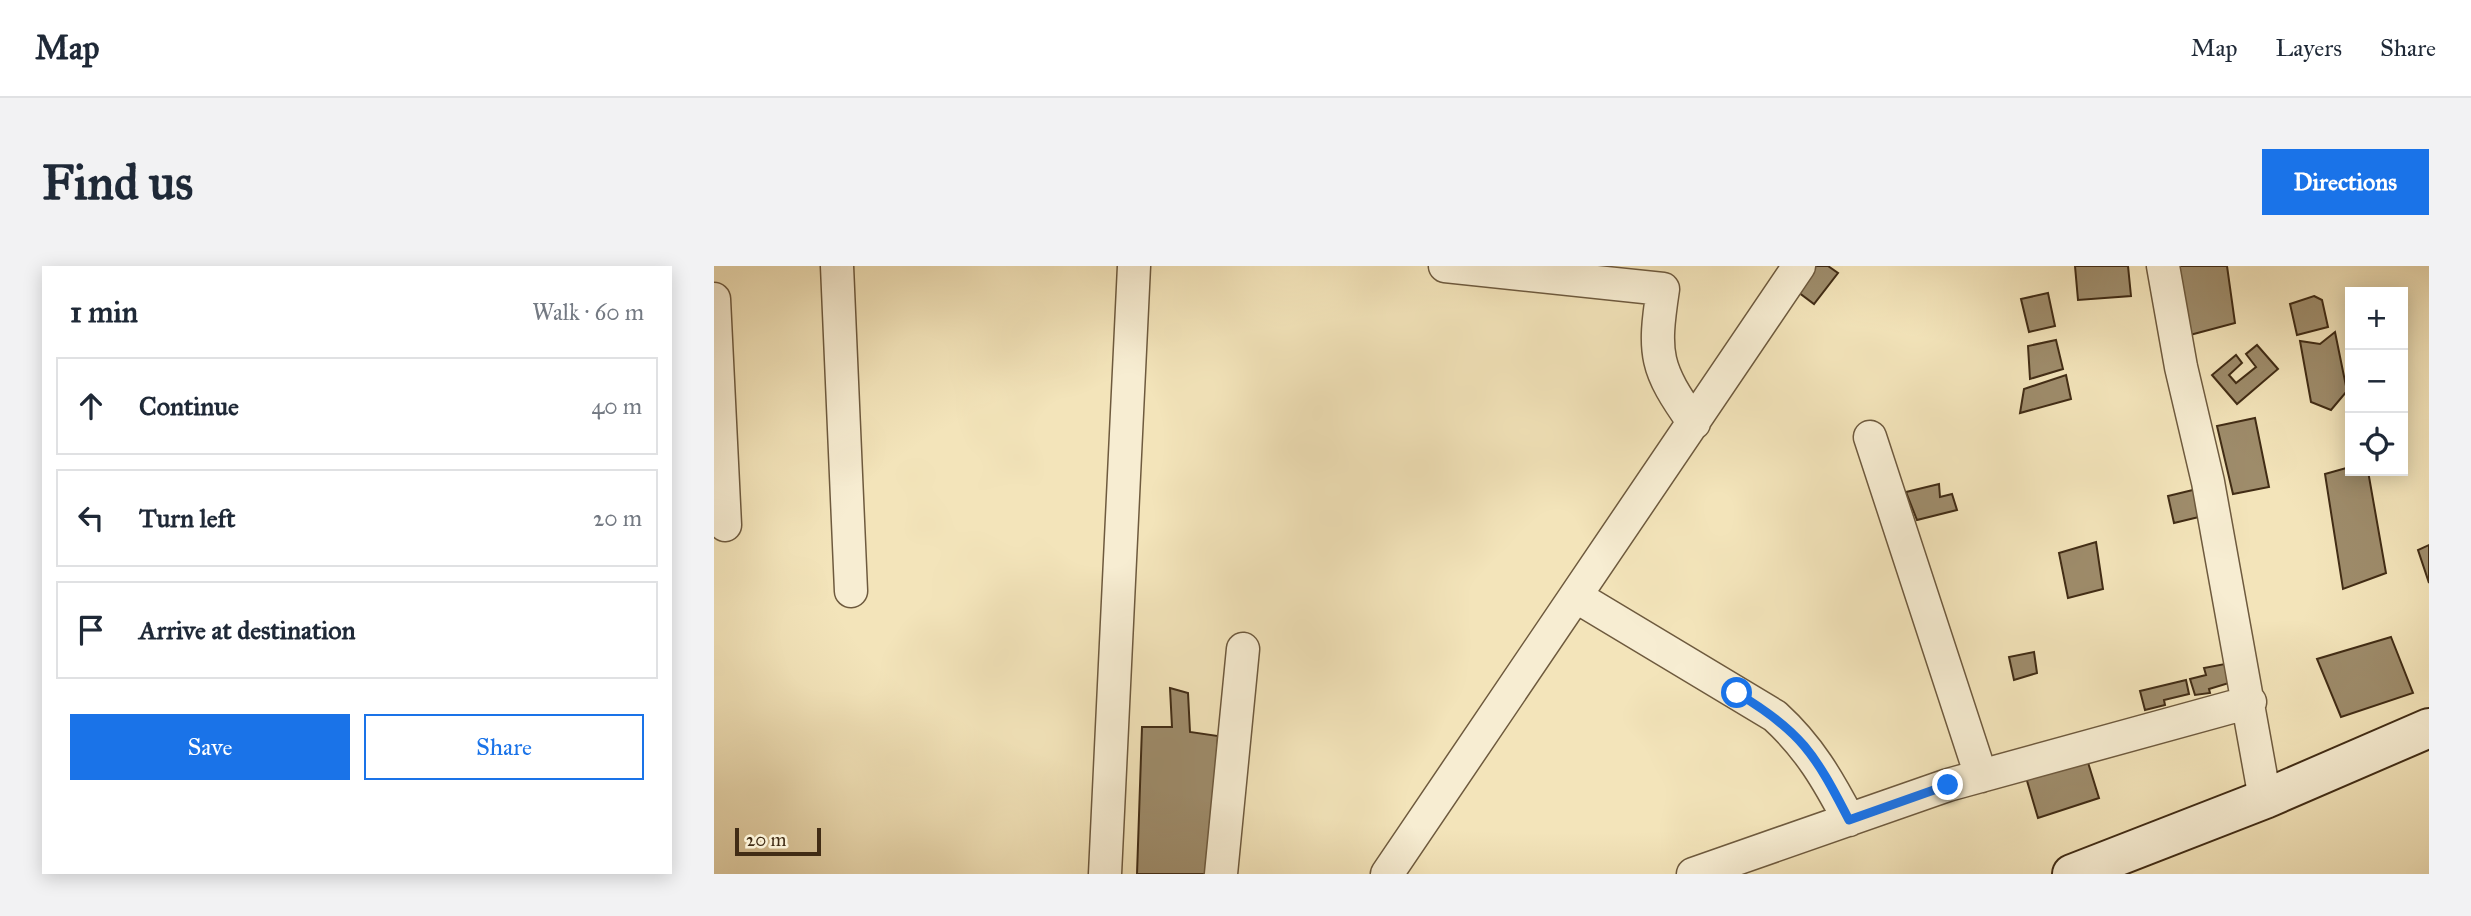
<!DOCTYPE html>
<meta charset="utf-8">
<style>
:root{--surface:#fff;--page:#f2f2f3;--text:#1f2937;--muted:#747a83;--line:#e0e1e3;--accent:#1a73e8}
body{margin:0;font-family:"IM FELL Great Primer",serif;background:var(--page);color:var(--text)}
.controls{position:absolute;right:21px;top:21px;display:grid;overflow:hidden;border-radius:0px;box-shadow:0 4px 18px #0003}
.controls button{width:63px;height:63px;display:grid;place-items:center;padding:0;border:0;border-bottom:2px solid var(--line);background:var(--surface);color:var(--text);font:35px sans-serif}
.scale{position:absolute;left:21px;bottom:18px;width:86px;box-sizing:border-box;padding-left:7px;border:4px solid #412c15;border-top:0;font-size:19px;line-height:24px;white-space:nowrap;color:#412c15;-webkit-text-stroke:5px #f7edd2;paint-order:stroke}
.stop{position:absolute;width:21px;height:21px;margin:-16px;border:5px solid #1a73e8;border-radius:50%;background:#fff}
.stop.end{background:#1a73e8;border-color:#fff;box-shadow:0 2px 7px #0008}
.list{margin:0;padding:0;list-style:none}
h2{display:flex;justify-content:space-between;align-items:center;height:91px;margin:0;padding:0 28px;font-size:30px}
h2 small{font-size:23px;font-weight:400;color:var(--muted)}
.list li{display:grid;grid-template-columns:46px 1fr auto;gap:21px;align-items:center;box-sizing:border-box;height:98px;margin:0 14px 14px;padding:0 14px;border:2px solid var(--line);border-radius:0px}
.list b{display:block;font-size:26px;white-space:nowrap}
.list em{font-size:23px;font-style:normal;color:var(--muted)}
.actions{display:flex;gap:14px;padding:21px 28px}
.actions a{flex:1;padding:16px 0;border:2px solid var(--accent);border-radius:0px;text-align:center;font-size:24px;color:var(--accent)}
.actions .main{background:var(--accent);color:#fff}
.icon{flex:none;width:38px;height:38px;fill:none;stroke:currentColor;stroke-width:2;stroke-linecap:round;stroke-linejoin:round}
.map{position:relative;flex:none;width:1715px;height:608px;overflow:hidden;border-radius:0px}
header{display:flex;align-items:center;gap:42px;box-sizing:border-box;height:98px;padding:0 35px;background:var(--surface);border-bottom:2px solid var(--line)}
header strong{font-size:33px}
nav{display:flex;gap:38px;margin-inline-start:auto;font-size:24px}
.intro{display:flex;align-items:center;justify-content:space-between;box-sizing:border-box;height:168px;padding:0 42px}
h1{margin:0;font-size:49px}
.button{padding:18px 32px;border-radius:0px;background:var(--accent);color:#fff;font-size:24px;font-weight:700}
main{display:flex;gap:42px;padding:0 42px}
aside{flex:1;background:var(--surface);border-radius:0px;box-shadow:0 4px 18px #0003}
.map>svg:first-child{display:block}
.building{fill:#9e8c6b;stroke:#412c15;stroke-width:2}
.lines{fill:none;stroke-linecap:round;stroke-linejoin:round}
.street-casing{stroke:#6e5a3e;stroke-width:35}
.secondary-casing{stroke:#412c15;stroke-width:42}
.street{stroke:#f7edd2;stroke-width:32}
.secondary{stroke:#f7edd2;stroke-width:38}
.route{stroke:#1a73e8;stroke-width:9}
</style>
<header>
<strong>Map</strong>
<nav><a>Map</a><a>Layers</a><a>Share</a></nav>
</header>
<div class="intro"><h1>Find us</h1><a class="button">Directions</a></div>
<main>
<aside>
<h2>1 min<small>Walk · 60 m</small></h2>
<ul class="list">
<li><svg class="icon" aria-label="ahead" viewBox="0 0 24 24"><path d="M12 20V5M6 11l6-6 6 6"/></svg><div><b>Continue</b></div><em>40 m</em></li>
<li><svg class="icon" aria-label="left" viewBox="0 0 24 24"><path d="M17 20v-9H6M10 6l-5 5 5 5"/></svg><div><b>Turn left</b></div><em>20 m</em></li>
<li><svg class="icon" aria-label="arrive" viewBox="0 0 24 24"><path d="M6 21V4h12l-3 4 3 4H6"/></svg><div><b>Arrive at destination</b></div></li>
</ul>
<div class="actions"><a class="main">Save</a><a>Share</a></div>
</aside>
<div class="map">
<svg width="1715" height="608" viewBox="0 0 1715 608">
<rect width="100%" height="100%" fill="#f3e4ba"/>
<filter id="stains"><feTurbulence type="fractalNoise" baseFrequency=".00286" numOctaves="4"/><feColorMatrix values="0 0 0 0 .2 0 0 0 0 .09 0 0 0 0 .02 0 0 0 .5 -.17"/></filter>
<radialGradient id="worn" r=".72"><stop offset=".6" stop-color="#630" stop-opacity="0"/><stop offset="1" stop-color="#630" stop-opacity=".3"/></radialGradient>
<path class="building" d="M1097,0H1114L1124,7L1100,38L1080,23Z
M1361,0H1414L1417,30L1364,34Z
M1460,0H1513L1521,57L1476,69Z
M1334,27L1341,60L1315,66L1307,33Z
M1600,30L1608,34L1614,61L1583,69L1576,38Z
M1621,66L1633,125L1617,144L1597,136L1586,75L1606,78Z
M1342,74L1349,103L1316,113L1314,80Z
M1543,79L1564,103L1523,138L1498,109L1522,89L1528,97L1515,109L1522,117L1542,101L1532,88Z
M1352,109L1357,133L1306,147L1310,123Z
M1541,152L1555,221L1519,228L1503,160Z
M1636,192V205H1654L1672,307L1629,323L1611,208L1636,201Z
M1225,218L1226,231L1238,228L1243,244L1203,254L1192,226Z
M1483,223L1489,250L1460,257L1454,230Z
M1382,276L1389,323L1354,332L1345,287Z
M1715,279V317L1704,284Z
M1677,371L1699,427L1627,451L1603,393Z
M1320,386L1323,407L1300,414L1295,391Z
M1516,397L1525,414L1495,423L1496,427L1481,429L1476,413L1492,409L1490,402Z
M1472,414L1475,428L1450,434L1451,439L1431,444L1426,425Z
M456,422L474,427L476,466L504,470L496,608H423L428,461H458Z
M1367,474L1385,532L1324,552L1306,491Z"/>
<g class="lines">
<g class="street-casing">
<path id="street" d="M123,0L137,325
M731,0L949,23C939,89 941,102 980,157
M1449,0L1467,101L1494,216L1551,533
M0,33L11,259
M1156,171L1267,510
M863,331L1061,450C1095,481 1114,514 1135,554
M391,608L420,0
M507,608L529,383
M673,608L1085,0
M979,608L1234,519L1536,436"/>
</g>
<g class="secondary-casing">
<path id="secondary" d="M1358,608L1551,533L1715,462"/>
</g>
<use href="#street" class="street"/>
<use href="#secondary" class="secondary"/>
</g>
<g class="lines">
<path class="route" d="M1023,427C1087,465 1101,488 1135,554L1234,519"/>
</g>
<rect width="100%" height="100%" filter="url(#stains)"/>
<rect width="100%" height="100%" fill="url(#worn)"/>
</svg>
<div class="controls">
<button>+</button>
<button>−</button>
<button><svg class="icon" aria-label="locate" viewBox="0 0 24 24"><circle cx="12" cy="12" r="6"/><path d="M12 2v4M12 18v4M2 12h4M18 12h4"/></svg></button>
</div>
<div class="scale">20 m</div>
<div class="stop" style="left:1023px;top:427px"></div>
<div class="stop end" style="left:1234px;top:519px"></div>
</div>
</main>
